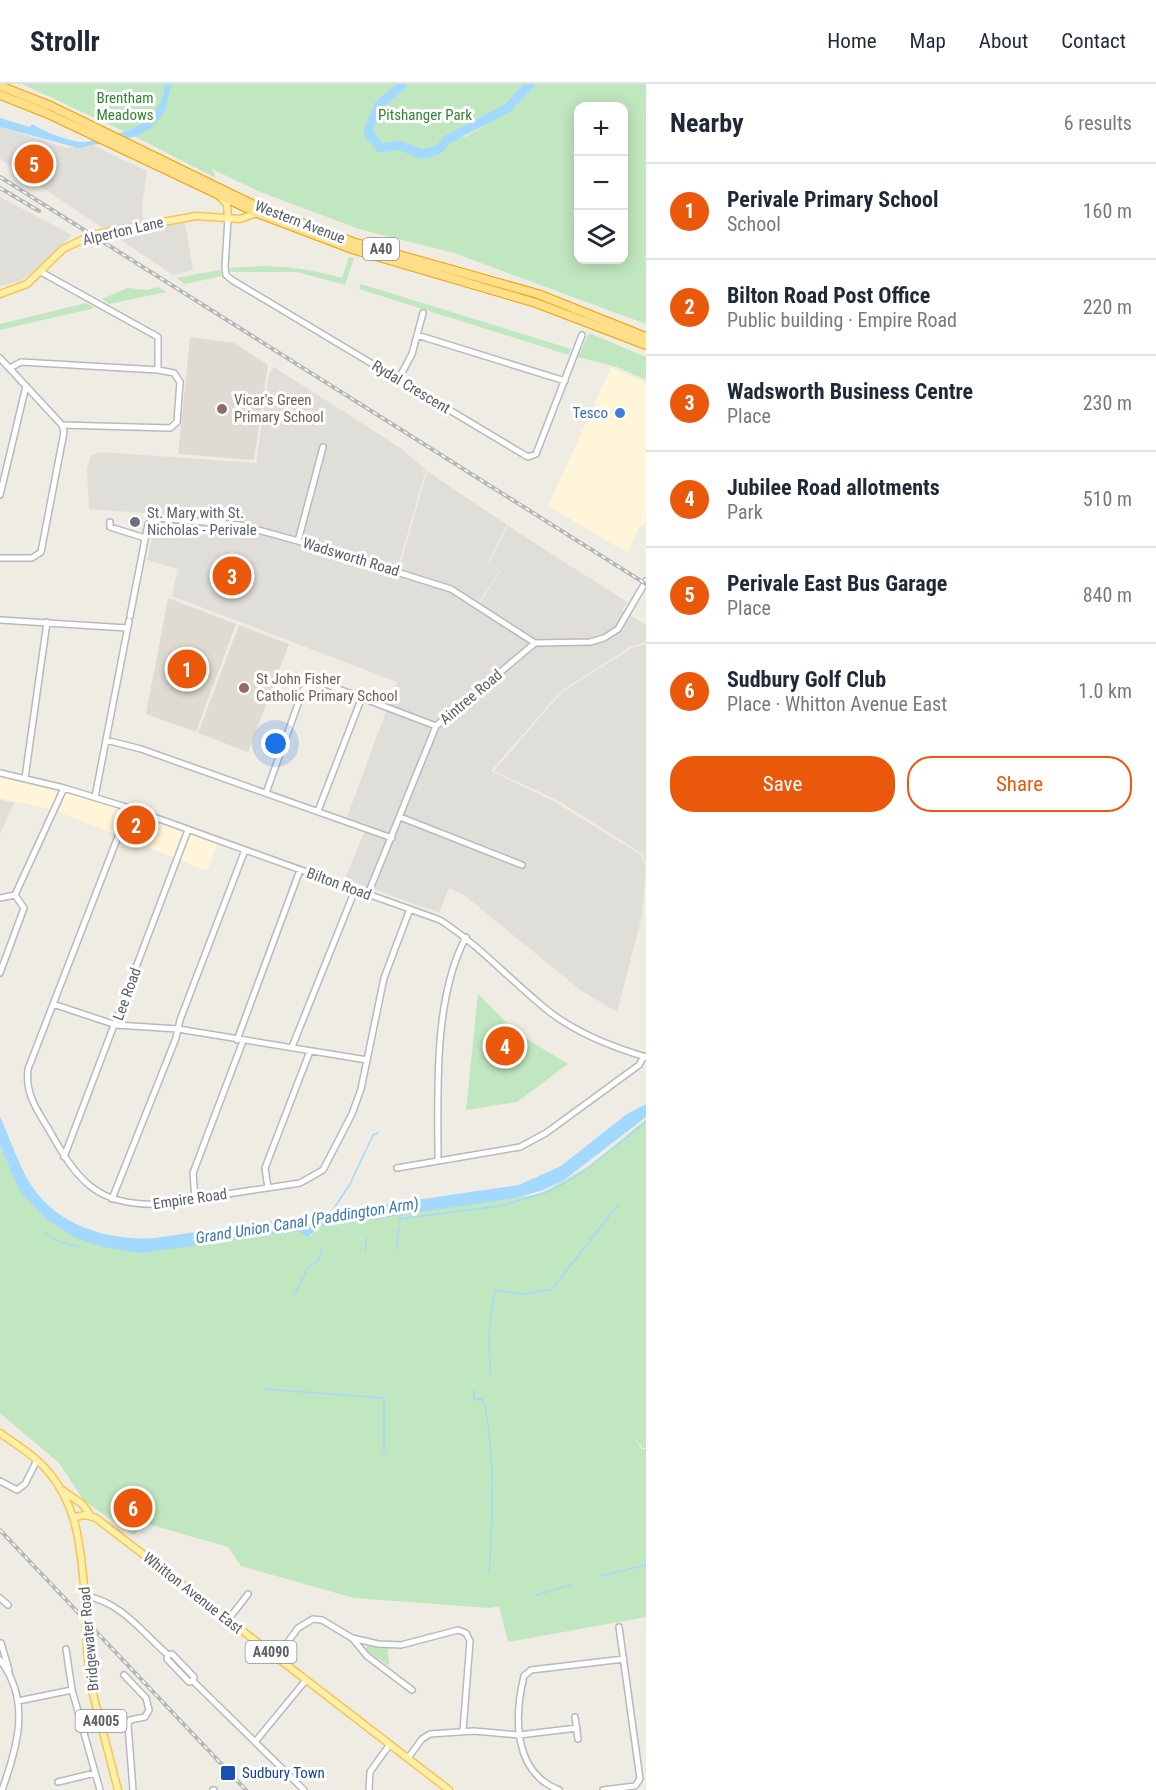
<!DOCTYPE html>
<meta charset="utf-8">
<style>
:root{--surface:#fff;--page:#f6f6f7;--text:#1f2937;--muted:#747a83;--line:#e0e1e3;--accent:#ea580c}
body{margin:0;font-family:"Roboto Condensed",sans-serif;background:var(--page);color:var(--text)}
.controls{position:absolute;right:18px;top:18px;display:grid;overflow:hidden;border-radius:12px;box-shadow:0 3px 15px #0003}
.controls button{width:54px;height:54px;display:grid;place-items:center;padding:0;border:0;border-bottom:2px solid var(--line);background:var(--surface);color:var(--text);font:30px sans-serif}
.you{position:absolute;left:276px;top:660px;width:21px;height:21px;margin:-15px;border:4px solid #fff;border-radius:50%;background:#1a73e8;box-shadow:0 0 0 9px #1a73e833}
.badge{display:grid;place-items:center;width:39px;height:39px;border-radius:50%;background:var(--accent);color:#fff;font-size:20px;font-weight:700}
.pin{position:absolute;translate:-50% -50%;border:3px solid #fff;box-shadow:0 2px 6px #0006}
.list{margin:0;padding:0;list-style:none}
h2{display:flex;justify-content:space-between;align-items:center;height:78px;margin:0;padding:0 24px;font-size:26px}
h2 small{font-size:20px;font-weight:400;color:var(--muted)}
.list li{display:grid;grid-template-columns:39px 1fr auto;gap:18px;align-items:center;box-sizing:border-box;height:96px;padding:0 24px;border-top:2px solid var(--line)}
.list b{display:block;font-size:22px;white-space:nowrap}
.list p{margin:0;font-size:20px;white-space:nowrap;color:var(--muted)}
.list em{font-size:20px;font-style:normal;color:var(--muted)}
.actions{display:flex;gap:12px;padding:18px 24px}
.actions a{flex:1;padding:14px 0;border:2px solid var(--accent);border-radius:24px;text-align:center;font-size:21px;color:var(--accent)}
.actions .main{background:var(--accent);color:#fff}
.icon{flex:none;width:33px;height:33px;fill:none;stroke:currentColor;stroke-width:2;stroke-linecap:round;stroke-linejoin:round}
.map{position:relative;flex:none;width:646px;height:1706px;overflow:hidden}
header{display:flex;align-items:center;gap:36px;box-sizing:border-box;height:84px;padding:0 30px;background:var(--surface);border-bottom:2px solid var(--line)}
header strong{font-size:28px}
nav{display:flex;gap:33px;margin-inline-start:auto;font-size:21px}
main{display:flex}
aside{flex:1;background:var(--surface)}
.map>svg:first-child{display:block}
.commercial{fill:#fff5d8}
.industrial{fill:#dfded8}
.education{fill:#dfdbd2}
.green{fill:#c0e7bf;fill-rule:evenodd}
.water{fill:#a3d9ff}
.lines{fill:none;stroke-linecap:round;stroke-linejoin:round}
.stream{stroke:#a3d9ff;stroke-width:1.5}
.river{stroke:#a3d9ff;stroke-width:9}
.minor-casing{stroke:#b6babe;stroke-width:8}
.major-casing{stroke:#f6c555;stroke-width:9}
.highway-casing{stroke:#f2a100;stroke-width:10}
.minor{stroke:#fff;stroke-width:5}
.major{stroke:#ffefa8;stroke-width:6}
.highway{stroke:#ffdf8a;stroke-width:8}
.rail-casing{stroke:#b5b6b6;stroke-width:4}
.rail{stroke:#fff;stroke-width:1.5;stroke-dasharray:4.5;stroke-linecap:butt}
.major-bridge-casing{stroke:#f6c555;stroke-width:9;stroke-linecap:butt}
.major-bridge{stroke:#ffefa8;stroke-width:6}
.education-dot{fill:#8d6e63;stroke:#fff;stroke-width:2}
.shop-dot{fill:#3f7fe0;stroke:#fff;stroke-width:2}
.worship-dot{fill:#6b7280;stroke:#fff;stroke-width:2}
.transit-dot{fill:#1a4fb4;stroke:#fff;stroke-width:2}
.labels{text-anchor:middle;stroke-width:6;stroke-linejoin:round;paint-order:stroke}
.shield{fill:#fff;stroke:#8c9093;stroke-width:1.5}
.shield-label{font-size:14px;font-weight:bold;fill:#5b6065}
.park-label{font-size:15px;fill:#328534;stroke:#fff}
.street-label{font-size:15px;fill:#5b6065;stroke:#fff}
.education-label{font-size:15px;fill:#785e54;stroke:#fff;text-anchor:start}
.shop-label{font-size:15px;fill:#366cbe;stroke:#fff;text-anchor:end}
.worship-label{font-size:15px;fill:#5b616d;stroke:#fff;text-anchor:start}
.transit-label{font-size:15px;fill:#164399;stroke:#fff;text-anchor:start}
.water-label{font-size:16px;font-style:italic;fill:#3c79b5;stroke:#fff}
</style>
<header>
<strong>Strollr</strong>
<nav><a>Home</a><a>Map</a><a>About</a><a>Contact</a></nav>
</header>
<main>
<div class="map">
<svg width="646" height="1706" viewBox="0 0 646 1706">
<rect width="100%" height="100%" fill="#efece3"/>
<path class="commercial" d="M611,284L646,299V439L639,443L628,469L548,422Z
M0,693L131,726L218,758L207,787L54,726L0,714Z"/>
<path class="industrial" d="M0,43L67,64L90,60L147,87L142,120L144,141L184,134L193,186L173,191L0,75Z
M0,113L72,151L37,185L20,197L0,202Z
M274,283L402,365L426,386L396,489L450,507L476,524L501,487L489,479L508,442L627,518L622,526L646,541V558L630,563L561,607L491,687L555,718L641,771L646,784L642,832L617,928L579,905L464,811L449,804L439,829L345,795L367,741L347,733L397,598L172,512L178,485L147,476L157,430L89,425L87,386L90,372L100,368L256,379L269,290Z
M427,387L507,441L488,479L500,487L478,519L453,502L399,485Z
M646,560V779L643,770L557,716L494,687L562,608L632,564Z
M0,716L14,719L0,750Z"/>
<path class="education" d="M190,253L234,259L268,281L254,376L178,370Z
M168,514L236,540L196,648L146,630Z
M239,541L289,560L248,668L198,649Z"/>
<path class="green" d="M22,0H646V240L454,169L359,145L258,107L212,85L216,94L134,52ZM523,4L516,23L465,53C451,51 448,61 439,68C435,71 428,72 423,74L416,64L421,67L436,63L446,53L506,22ZM578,22H624V176H578Z
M349,173L354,174L345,201L297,188H231L230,184C270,180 303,183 342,194Z
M220,186L222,192L185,200L176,194Z
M361,200L571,265L569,271L359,205Z
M158,203L166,208L109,220L102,215L128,204L147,206Z
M86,219L95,224L0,246V240Z
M589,249L646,273V296L617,283L578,273Z
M478,910L517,949L568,980L517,1018L466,1026Z
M646,1035V1364H642L634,1353L641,1365H646V1533L508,1558L499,1522L489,1524L354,1514L241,1482L228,1463L144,1439L134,1451L84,1417L59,1379L0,1329V1062L24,1109L45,1134L86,1157L126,1166L294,1145L311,1152L321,1141L540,1110L591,1081Z
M368,1561L388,1564L389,1582L365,1566Z"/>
<path class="water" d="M165,0H172L164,29L150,45L134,53L78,64L0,43V34L30,43L32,40C45,48 65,56 80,58C89,59 100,54 108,52C139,45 161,34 165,0Z
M646,1020V1033L564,1096L543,1106L515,1114L320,1143L308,1153L298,1147L142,1169L102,1163L75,1154L46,1135L19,1106L0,1061V1032C9,1053 17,1076 28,1096C54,1141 106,1157 155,1154L519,1101L561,1082L627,1030Z"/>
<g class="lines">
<path class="stream" d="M334,1124L350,1100L373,1051L378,1049
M400,1135L500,1122L550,1107L580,1090L646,1038
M400,1139V1134
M44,1148L55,1156L79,1163
M396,1166L399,1143
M365,1167L367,1154
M295,1210L307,1185L319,1175L322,1165
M490,1289L489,1248L495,1206L524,1210L552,1205L618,1121
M264,1305L384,1314V1369
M474,1306V1316L482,1315L485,1320C495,1381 493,1428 489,1489
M601,1492L646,1481
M536,1511L572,1501"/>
<path class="river" d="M403,0L378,22L368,48L380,64L399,61L421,70L438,66L448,55L508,24L530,0"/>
<g class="minor-casing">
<path id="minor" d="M228,134L225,183L226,191L232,196L528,373L536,370L582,251
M41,188L158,253V286
M417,251L565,297
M0,274L62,341L64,348L41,468L32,474H0
M10,284L21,278L158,286L174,289L180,298L177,338L170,344L62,341
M398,296L412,270L423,229
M0,411L26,302
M110,438V443L145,454
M298,457L323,363
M130,532L148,440L156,434L240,441L298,457L451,505L535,559
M0,536L127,544
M106,656L141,665L392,754
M0,689L64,704L126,723L440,836C479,861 510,896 546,925C574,948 612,963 646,973
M25,694L47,538
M266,709L303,606L311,599L320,598L436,642
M95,713L129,537
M129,724L28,985C25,1008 36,1025 48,1044C77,1096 96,1123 161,1120L300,1099L323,1086L352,1030L361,1005L384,894L410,825
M318,727L362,613
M400,733L522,781
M368,810L436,642L535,559L590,558L604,554L618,545L646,497
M15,811L64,704
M0,814L15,811L24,824L0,889
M53,920L116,941L178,945L367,976
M237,956L300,786
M292,963L355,806
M64,1073L188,746
M438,1076C438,1007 433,915 466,853
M397,1084L520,1063L546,1049L639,981L644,972
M268,1104L265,1084L310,967
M195,1114L193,1089L243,957
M112,1115L176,954L180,936L245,766
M0,1397L17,1406L25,1400L37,1376
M85,1512C120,1517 142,1548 168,1571L172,1570L194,1593L193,1597
M0,1514L8,1521
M228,1536L248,1510
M352,1554L367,1572L412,1606
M1,1559L9,1586
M66,1565L72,1606L100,1706
M168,1571L167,1575L189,1598L193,1597L304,1706
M277,1573L298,1544L313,1535L322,1536L352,1554L378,1560L401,1561L458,1546L466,1549L470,1557L463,1647
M0,1576C31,1616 18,1662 2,1706
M124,1591L146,1614L149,1626L145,1633L130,1636L128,1641L133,1706
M18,1617L72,1606
M575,1633L578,1655
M255,1658L306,1596
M408,1674L422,1655L430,1650L474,1647L519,1651L577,1644
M58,1698L95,1689
M213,1706H214
M369,1706L370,1688L390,1660
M559,1706C513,1688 514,1633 524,1592L531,1586L624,1575
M603,1706L635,1702L640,1695L619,1543"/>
</g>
<g class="major-casing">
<path id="major" d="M220,113L227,120L228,134
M0,210L27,200L63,165L92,151L196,132L240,135L257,129
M0,1349C15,1360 33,1370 45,1384C79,1421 81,1467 85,1515
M62,1406L82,1420L91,1432
M75,1433L85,1431L96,1434L449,1706
M87,1567L91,1602L118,1706"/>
</g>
<g class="highway-casing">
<path id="highway" d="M0,2L51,22L252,120L353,158L538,210L646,253
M0,11L46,29L257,129L352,165L536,219L646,261"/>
</g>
<use href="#minor" class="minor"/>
<use href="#major" class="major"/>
<use href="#highway" class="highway"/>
<g class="rail-casing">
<path id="rail" d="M0,93L646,500
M0,104L39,127
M0,1446L246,1706"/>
</g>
<use href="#rail" class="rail"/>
<g class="major-bridge-casing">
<path id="major-bridge" d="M85,1515L87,1567"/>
</g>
<use href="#major-bridge" class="major-bridge"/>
</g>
<g class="education-dot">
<circle cx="222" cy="325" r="6"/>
<circle cx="244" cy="604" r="6"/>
</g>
<circle class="shop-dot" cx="620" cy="329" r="6"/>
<circle class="worship-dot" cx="135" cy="438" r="6"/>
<rect class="transit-dot" x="220" y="1681" width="16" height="16" rx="3"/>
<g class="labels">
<g class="shield">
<rect x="363" y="154" width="36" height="22" rx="4.5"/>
<rect x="245.5" y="1557" width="51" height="22" rx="4.5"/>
<rect x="75.5" y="1626" width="51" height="22" rx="4.5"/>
</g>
<g class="shield-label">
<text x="381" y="170">A40</text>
<text x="271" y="1573">A4090</text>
<text x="101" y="1642">A4005</text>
</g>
<g class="park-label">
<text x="125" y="19">Brentham<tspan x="125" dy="17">Meadows</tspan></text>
<text x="425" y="36">Pitshanger Park</text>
</g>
<g class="street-label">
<text transform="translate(300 138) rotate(21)" y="5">Western Avenue</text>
<text transform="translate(123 147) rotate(-13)" y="5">Alperton Lane</text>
<text transform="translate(411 303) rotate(31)" y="5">Rydal Crescent</text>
<text transform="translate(351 473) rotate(17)" y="5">Wadsworth Road</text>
<text transform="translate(471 613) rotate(-40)" y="5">Aintree Road</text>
<text transform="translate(339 800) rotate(20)" y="5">Bilton Road</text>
<text transform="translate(127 910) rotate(-70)" y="5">Lee Road</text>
<text transform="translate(190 1115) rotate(-8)" y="5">Empire Road</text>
<text transform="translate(193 1509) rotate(38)" y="5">Whitton Avenue East</text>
<text transform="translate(89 1555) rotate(-95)" y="5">Bridgewater Road</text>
</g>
<g class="education-label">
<text x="234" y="321">Vicar's Green<tspan x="234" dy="17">Primary School</tspan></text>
<text x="256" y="600">St John Fisher<tspan x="256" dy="17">Catholic Primary School</tspan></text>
</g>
<g class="shop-label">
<text x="608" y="334">Tesco</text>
</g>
<g class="worship-label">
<text x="147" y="434">St. Mary with St.<tspan x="147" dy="17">Nicholas - Perivale</tspan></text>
</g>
<g class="transit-label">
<text x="242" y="1694">Sudbury Town</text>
</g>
<g class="water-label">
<text transform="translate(307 1136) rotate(-9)" y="6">Grand Union Canal (Paddington Arm)</text>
</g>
</g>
</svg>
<div class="controls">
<button>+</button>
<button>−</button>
<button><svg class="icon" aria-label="layers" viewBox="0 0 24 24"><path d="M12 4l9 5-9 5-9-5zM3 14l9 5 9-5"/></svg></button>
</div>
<div class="you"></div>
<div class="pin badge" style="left:187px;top:585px">1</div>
<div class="pin badge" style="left:136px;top:741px">2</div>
<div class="pin badge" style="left:232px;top:492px">3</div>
<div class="pin badge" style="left:505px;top:962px">4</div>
<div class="pin badge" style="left:34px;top:80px">5</div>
<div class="pin badge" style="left:133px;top:1424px">6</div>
</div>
<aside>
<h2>Nearby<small>6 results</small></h2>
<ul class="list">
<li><span class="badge">1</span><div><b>Perivale Primary School</b><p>School</p></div><em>160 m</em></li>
<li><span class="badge">2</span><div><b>Bilton Road Post Office</b><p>Public building · Empire Road</p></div><em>220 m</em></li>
<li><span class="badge">3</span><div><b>Wadsworth Business Centre</b><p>Place</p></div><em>230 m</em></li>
<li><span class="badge">4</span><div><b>Jubilee Road allotments</b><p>Park</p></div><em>510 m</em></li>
<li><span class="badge">5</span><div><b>Perivale East Bus Garage</b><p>Place</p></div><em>840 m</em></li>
<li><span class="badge">6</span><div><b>Sudbury Golf Club</b><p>Place · Whitton Avenue East</p></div><em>1.0 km</em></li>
</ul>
<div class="actions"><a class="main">Save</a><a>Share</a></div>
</aside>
</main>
